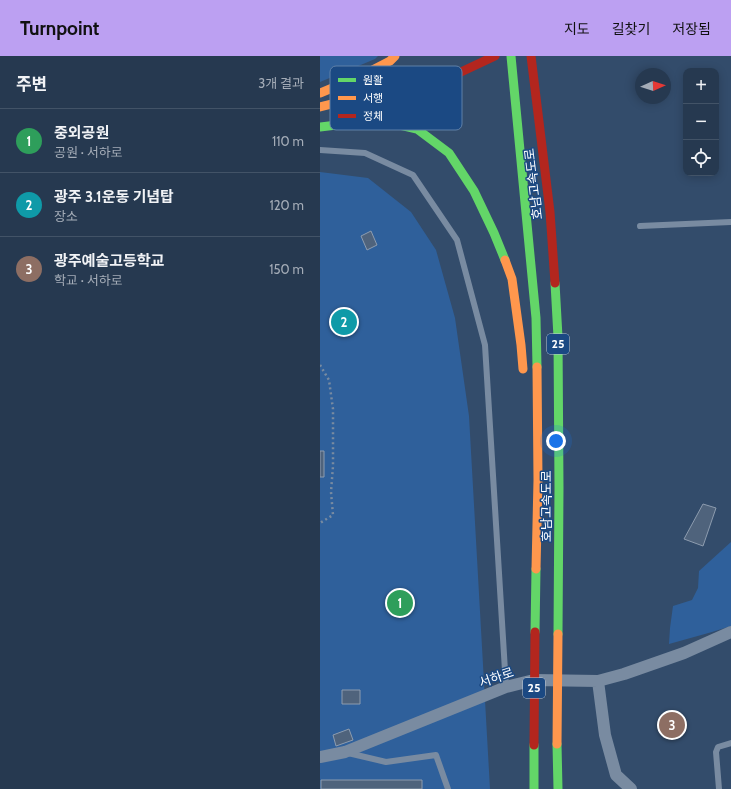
<!DOCTYPE html>
<html lang="ko">
<meta charset="utf-8">
<style>
:root{--surface:#263950;--page:#32445a;--text:#f1f3f6;--muted:#a4acb7;--line:#425367;--accent:#bca0f2}
body{margin:0;font-family:Cabin,"Noto Sans KR",sans-serif;background:var(--page);color:var(--text)}
.controls{position:absolute;right:12px;top:12px;display:grid;overflow:hidden;border-radius:8px;box-shadow:0 2px 10px #0003}
.controls button{width:36px;height:36px;display:grid;place-items:center;padding:0;border:0;border-bottom:1px solid var(--line);background:var(--surface);color:var(--text);font:20px sans-serif}
.compass{position:absolute;left:315px;top:12px;width:36px;height:36px;border-radius:50%;background:var(--surface);box-shadow:0 2px 10px #0003;rotate:87deg}
.you{position:absolute;left:236px;top:385px;width:14px;height:14px;margin:-10px;border:3px solid #fff;border-radius:50%;background:#1a73e8;box-shadow:0 0 0 6px #1a73e833}
.badge{display:grid;place-items:center;width:26px;height:26px;border-radius:50%;background:var(--accent);color:#fff;font-size:13px;font-weight:700}
.pin{position:absolute;translate:-50% -50%;border:2px solid #fff;box-shadow:0 1px 4px #0006}
.list{margin:0;padding:0;list-style:none}
h2{display:flex;justify-content:space-between;align-items:center;height:52px;margin:0;padding:0 16px;font-size:17px}
h2 small{font-size:13px;font-weight:400;color:var(--muted)}
.list li{display:grid;grid-template-columns:26px 1fr auto;gap:12px;align-items:center;box-sizing:border-box;height:64px;padding:0 16px;border-top:1px solid var(--line)}
.list b{display:block;font-size:15px;white-space:nowrap}
.list p{margin:0;font-size:13px;white-space:nowrap;color:var(--muted)}
.list em{font-size:13px;font-style:normal;color:var(--muted)}
.icon{flex:none;width:22px;height:22px;fill:none;stroke:currentColor;stroke-width:2;stroke-linecap:round;stroke-linejoin:round}
.map{position:relative;flex:none;width:411px;height:733px;overflow:hidden}
header{display:flex;align-items:center;gap:24px;box-sizing:border-box;height:56px;padding:0 20px;background:var(--accent);color:#111}
header strong{font-size:19px}
nav{display:flex;gap:22px;margin-inline-start:auto;font-size:14px}
main{display:flex}
aside{flex:1;background:var(--surface)}
.map>svg:first-child{display:block}
.green{fill:#2f609b}
.building{fill:#4f637c;stroke:#8d9caf}
.lines{fill:none;stroke-linecap:round;stroke-linejoin:round}
.path{stroke:#798ba1;stroke-width:2.5;stroke-dasharray:2 3;stroke-linecap:butt}
.lane{stroke:#798ba1;stroke-width:6}
.street{stroke:#798ba1;stroke-width:12}
.fast{stroke:#63d668;stroke-width:9}
.slow{stroke:#ff974d;stroke-width:9}
.jam{stroke:#b3261e;stroke-width:9}
.slow-bridge{stroke:#ff974d;stroke-width:9}
.jam-bridge{stroke:#b3261e;stroke-width:9}
.labels{text-anchor:middle;stroke-width:3;stroke-linejoin:round;paint-order:stroke}
.shield{fill:#1b4983;stroke:#bbc8da;stroke-width:1}
.shield-label{font-size:12px;font-weight:bold;fill:#fff}
.street-label{font-size:13px;fill:#fff;stroke:#1b4983}
.key{fill:#1b4983;stroke:#5f80a8;stroke-width:1}
.key-label{font-size:11px;fill:#fff}
</style>
<header>
<strong>Turnpoint</strong>
<nav><a>지도</a><a>길찾기</a><a>저장됨</a></nav>
</header>
<main>
<aside>
<h2>주변<small>3개 결과</small></h2>
<ul class="list">
<li><span class="badge" style="background:#2e9e5b">1</span><div><b>중외공원</b><p>공원 · 서하로</p></div><em>110 m</em></li>
<li><span class="badge" style="background:#0f9aa8">2</span><div><b>광주 3.1운동 기념탑</b><p>장소</p></div><em>120 m</em></li>
<li><span class="badge" style="background:#8d6e63">3</span><div><b>광주예술고등학교</b><p>학교 · 서하로</p></div><em>150 m</em></li>
</ul>
</aside>
<div class="map">
<svg width="411" height="733" viewBox="0 0 411 733">
<rect width="100%" height="100%" fill="#334c6b"/>
<path class="green" d="M0,0H58L55,3L0,26Z
M0,116L48,122L91,156L116,194L135,262L149,360L170,733H0Z
M411,486V570L392,576L349,588L350,572L353,550L372,544L378,532L379,515Z"/>
<path class="building" d="M51,175L57,189L47,194L41,180Z
M0,395H4V421H0Z
M383,448L396,452L383,490L364,483Z
M22,634H40V648H22Z
M29,673L33,684L16,690L13,679Z
M1,724H102V733H1Z"/>
<g class="lines">
<path class="path" d="M0,309L9,324L13,353V410L11,436L13,459L0,467"/>
<path class="lane" d="M0,94L45,97L93,119L137,184L165,289L186,631
M320,170L411,166
M28,697L66,706L116,699L128,733
M399,733L396,696L398,691L411,687"/>
<path class="street" d="M278,625L285,679L296,719L311,733
M0,701L25,696L186,631L214,624L278,625L304,618L364,597L411,576"/>
<path class="fast" d="M191,0L216,262L217,311
M0,71L58,64L97,73L129,97L154,135L174,177L185,204
M235,227L238,281L239,432L238,578
M215,576L216,513
M237,688L238,733
M214,689V733"/>
<path class="slow" d="M0,37L41,20L70,5L75,0
M0,51L48,39
M185,204L192,223L201,289L203,313
M216,513L218,424L217,311"/>
<path class="jam" d="M211,0L230,156L235,227
M32,56L55,50L107,32L175,0"/>
<path class="slow-bridge" d="M237,688L238,578"/>
<path class="jam-bridge" d="M214,689L215,576"/>
</g>
<g class="labels">
<g class="shield">
<rect x="227" y="278" width="22" height="20" rx="3"/>
<rect x="203" y="622" width="22" height="20" rx="3"/>
</g>
<g class="shield-label">
<text x="238" y="292">25</text>
<text x="214" y="636">25</text>
</g>
<g class="street-label">
<text transform="translate(213 128) rotate(-97)" y="5">호남고속도로</text>
<text transform="translate(226 450) rotate(-90)" y="5">호남고속도로</text>
<text transform="translate(176 621) rotate(-19)" y="5">서하로</text>
</g>
</g>
<rect x="10" y="10" width="132" height="64" rx="6" class="key"/>
<rect x="18" y="22" width="18" height="4" fill="#63d668"/>
<rect x="18" y="40" width="18" height="4" fill="#ff974d"/>
<rect x="18" y="58" width="18" height="4" fill="#b3261e"/>
<g class="key-label">
<text x="43" y="28">원활</text>
<text x="43" y="46">서행</text>
<text x="43" y="64">정체</text>
</g>
</svg>
<div class="controls">
<button>+</button>
<button>−</button>
<button><svg class="icon" aria-label="locate" viewBox="0 0 24 24"><circle cx="12" cy="12" r="6"/><path d="M12 2v4M12 18v4M2 12h4M18 12h4"/></svg></button>
</div>
<svg class="compass" viewBox="-18 -18 36 36"><path d="M0-13l5 13h-10z" fill="#e53935"/><path d="M0 13l5-13h-10z" fill="#a4acb7"/></svg>
<div class="you"></div>
<div class="pin badge" style="left:80px;top:547px;background:#2e9e5b">1</div>
<div class="pin badge" style="left:24px;top:266px;background:#0f9aa8">2</div>
<div class="pin badge" style="left:352px;top:669px;background:#8d6e63">3</div>
</div>
</main>
